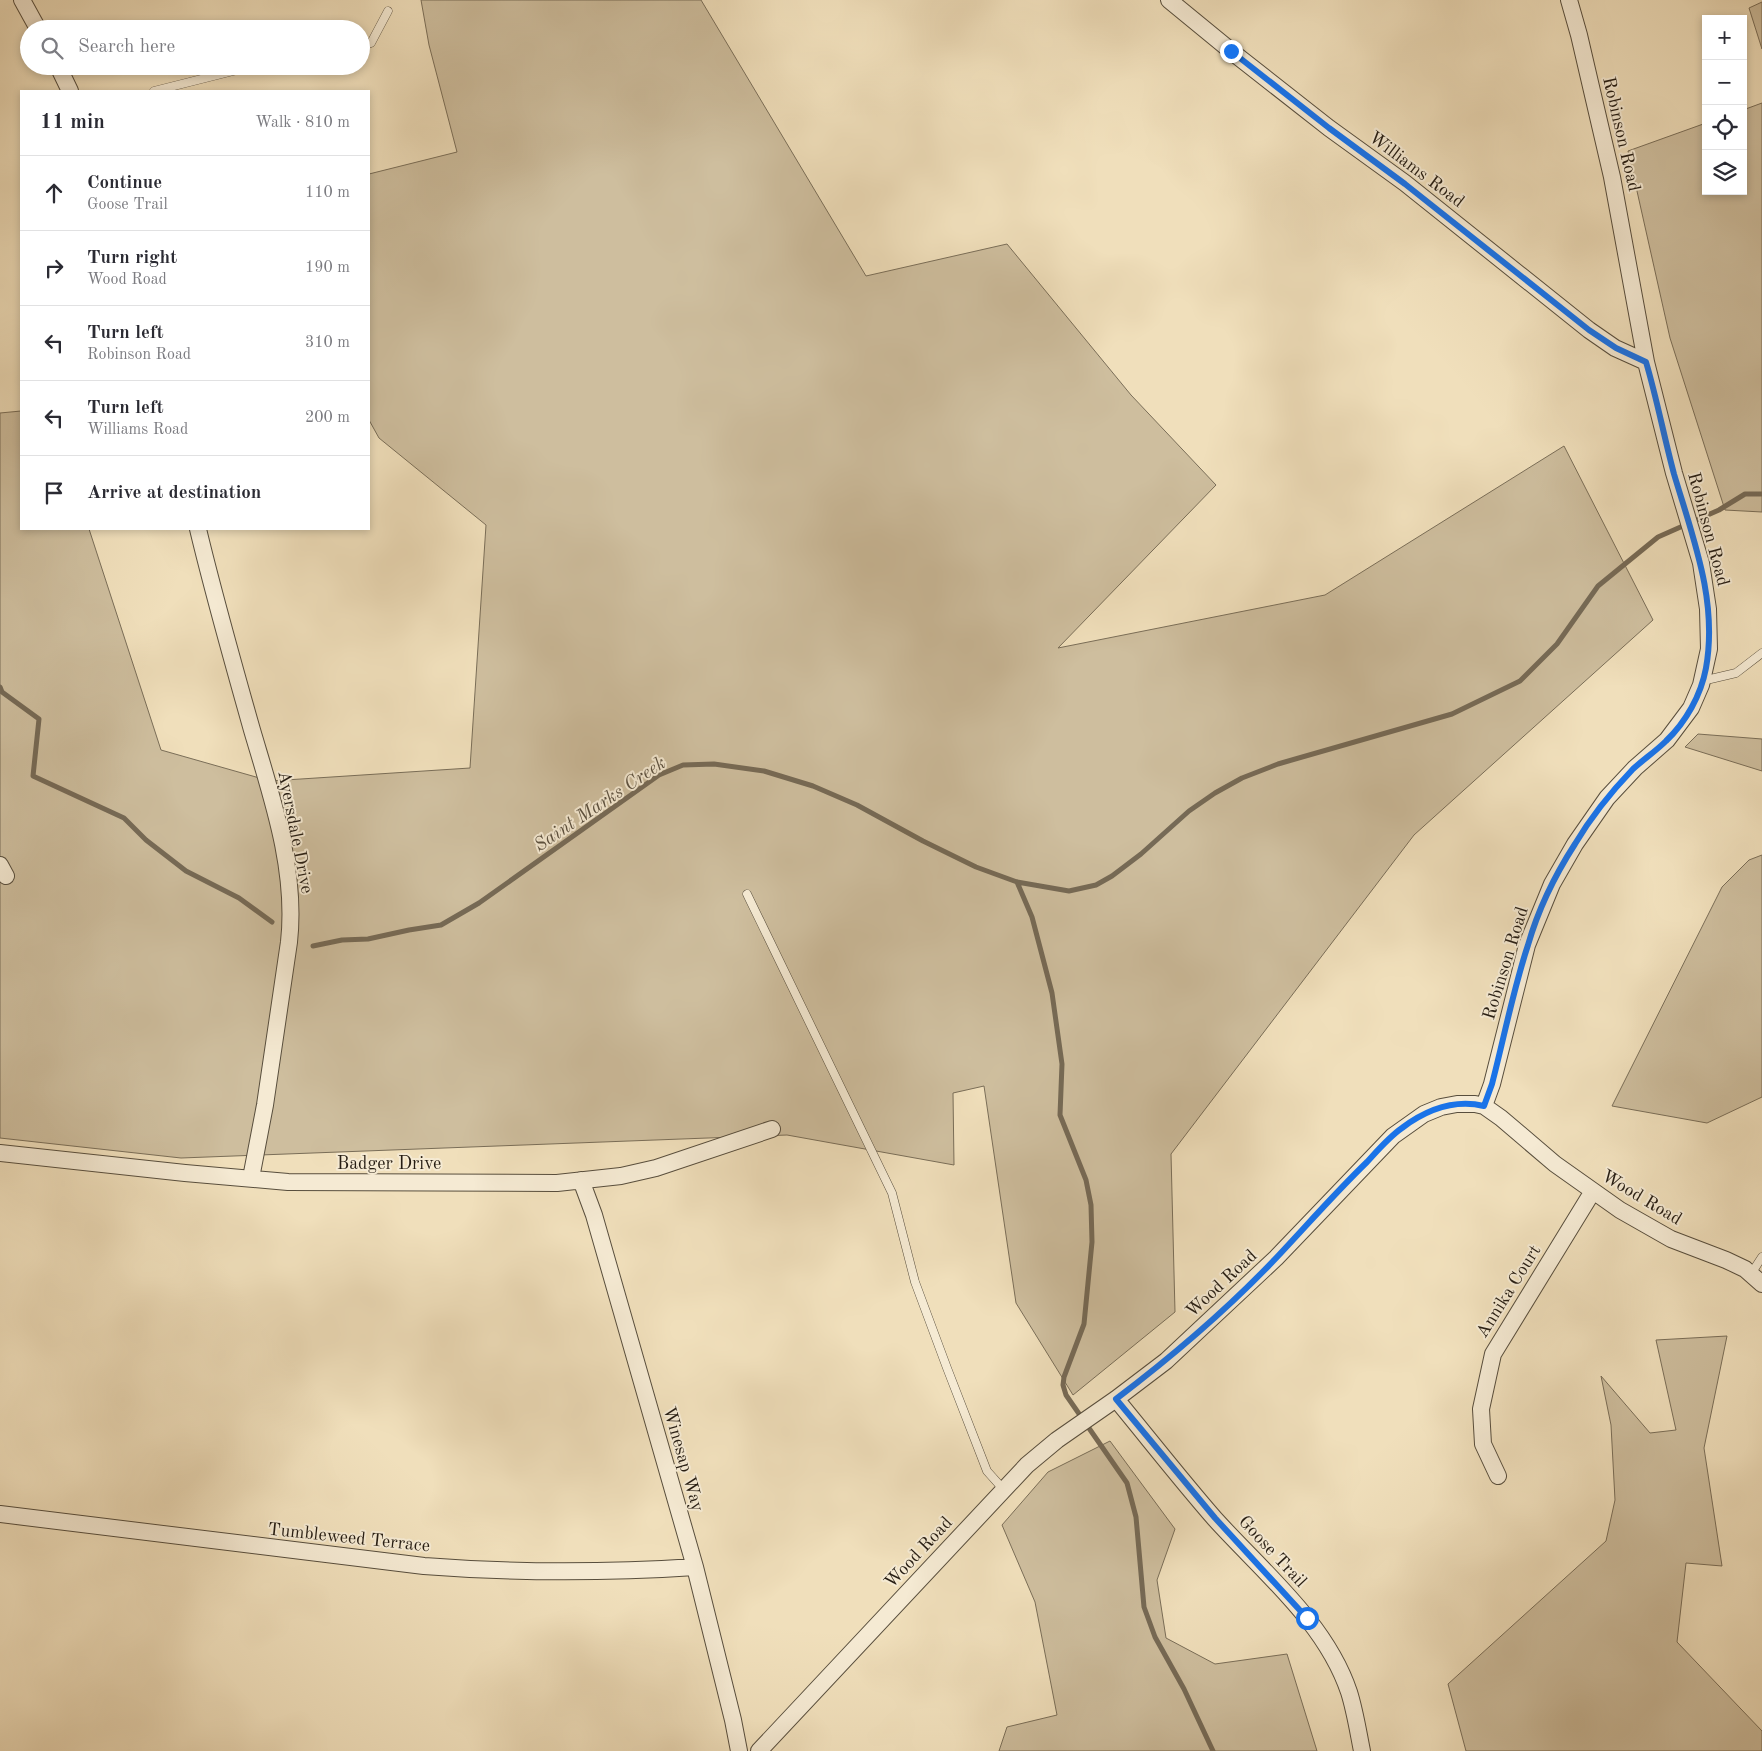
<!DOCTYPE html>
<meta charset="utf-8">
<style>
:root{--surface:#fff;--page:#f2f2f3;--text:#2b2b33;--muted:#7c7c81;--line:#e1e1e2}
body{margin:0;font-family:"Old Standard TT",serif;background:var(--page);color:var(--text)}
.controls{position:absolute;right:15px;top:15px;display:grid;overflow:hidden;border-radius:0px;box-shadow:0 2px 8px #0003}
.controls button{width:45px;height:45px;display:grid;place-items:center;padding:0;border:0;border-bottom:1px solid var(--line);background:var(--surface);color:var(--text);font:25px sans-serif}
.stop{position:absolute;width:15px;height:15px;margin:-11px;border:4px solid #1a73e8;border-radius:50%;background:#fff}
.stop.end{background:#1a73e8;border-color:#fff;box-shadow:0 1px 5px #0008}
.list{margin:0;padding:0;list-style:none}
h2{display:flex;justify-content:space-between;align-items:center;height:65px;margin:0;padding:0 20px;font-size:21px}
h2 small{font-size:16px;font-weight:400;color:var(--muted)}
.list li{display:grid;grid-template-columns:32px 1fr auto;gap:15px;align-items:center;box-sizing:border-box;height:75px;padding:0 20px;border-top:1px solid var(--line)}
.list b{display:block;font-size:19px;white-space:nowrap}
.list p{margin:0;font-size:16px;white-space:nowrap;color:var(--muted)}
.list em{font-size:16px;font-style:normal;color:var(--muted)}
.icon{flex:none;width:28px;height:28px;fill:none;stroke:currentColor;stroke-width:2;stroke-linecap:round;stroke-linejoin:round}
.map{position:relative;flex:none;width:1762px;height:1751px;overflow:hidden}
.search{position:absolute;background:var(--surface);box-shadow:0 2px 8px #0003;left:20px;top:20px;width:350px;height:55px;display:flex;align-items:center;gap:12px;box-sizing:border-box;padding:0 18px;border-radius:28px;color:var(--muted);font-size:19px}
.panel{position:absolute;background:var(--surface);box-shadow:0 2px 8px #0003;left:20px;top:90px;width:350px;height:440px;border-radius:0px}
.map>svg:first-child{display:block}
.green{fill:#cebe9e;stroke:#7a6e58}
.lines{fill:none;stroke-linecap:round;stroke-linejoin:round}
.stream{stroke:#766a56;stroke-width:5}
.lane-casing{stroke:#584e3d;stroke-width:9}
.street-casing{stroke:#584e3d;stroke-width:18}
.lane{stroke:#f5ead3;stroke-width:8}
.street{stroke:#f5ead3;stroke-width:16}
.route{stroke:#1a73e8;stroke-width:6}
.labels{text-anchor:middle;stroke-width:4;stroke-linejoin:round;paint-order:stroke}
.street-label{font-size:18px;fill:#261d13;stroke:#f5ead3}
.water-label{font-size:19px;font-style:italic;fill:#5b503f;stroke:#f5ead3}
</style>
<div class="map">
<svg width="1762" height="1751" viewBox="0 0 1762 1751">
<rect width="100%" height="100%" fill="#f0dfbb"/>
<filter id="stains"><feTurbulence type="fractalNoise" baseFrequency=".004" numOctaves="4"/><feColorMatrix values="0 0 0 0 .2 0 0 0 0 .09 0 0 0 0 .02 0 0 0 .5 -.17"/></filter>
<radialGradient id="worn" r=".72"><stop offset=".6" stop-color="#630" stop-opacity="0"/><stop offset="1" stop-color="#630" stop-opacity=".3"/></radialGradient>
<path class="green" d="M421,0H701L866,276L1007,244L1131,395L1216,485L1058,648L1325,595L1564,446L1653,620L1414,835L1171,1154L1175,1312L1073,1395L1016,1303L984,1086L953,1093L954,1165L787,1135L181,1158L0,1138V413L21,411V529H89L161,750L270,781L470,768L486,525L379,438L369,420V174L457,152L429,45Z
M1762,2V49L1749,8Z
M1762,103V512L1725,510L1670,338L1628,151L1706,123V191H1743V110Z
M1698,734L1762,739V771L1685,747Z
M1762,855V1097L1707,1123L1612,1106L1722,887L1749,860Z
M1727,1336L1704,1448L1722,1566L1686,1563L1677,1642L1762,1731V1751H1466L1448,1684L1606,1541L1615,1500L1611,1425L1601,1376L1650,1433L1676,1430L1656,1340Z
M1110,1441L1175,1529L1157,1580L1166,1638L1215,1664L1287,1654L1317,1751H999L1007,1727L1057,1715L1035,1602L1002,1525L1048,1472Z"/>
<g class="lines">
<path class="stream" d="M0,687L2,692L39,719L33,776L124,818L146,840L186,871L239,898L272,922
M1017,882L1032,917L1052,993L1062,1064L1060,1115L1086,1180L1091,1205L1092,1242L1084,1324L1064,1377L1063,1385L1066,1395L1127,1483L1136,1517L1144,1607L1155,1637L1184,1689L1213,1751
M313,946L342,940L368,939L409,930L441,925L479,903L659,775L683,765L714,764L764,771L813,786L857,805L923,841L976,867L1017,882L1069,891L1096,885L1112,876L1141,854L1189,811L1215,793L1242,778L1278,764L1452,714L1520,681L1557,644L1598,586L1658,537L1719,510L1745,494H1762"/>
<g class="lane-casing">
<path id="lane" d="M361,44L371,43L388,11
M154,91L253,66
M1702,681L1736,673L1762,653
M747,894L892,1193L915,1282L947,1368L987,1471L1004,1490
M1751,1274L1762,1257"/>
</g>
<g class="street-casing">
<path id="street" d="M22,0L38,29
M1169,0L1236,55L1329,128L1405,183L1589,330L1615,348L1646,362
M58,66L70,91
M198,529C214,596 233,663 252,730C272,798 297,870 289,942L265,1105L251,1178
M0,865L6,876
M1484,1106L1492,1084L1527,945L1552,884L1575,844L1607,798L1635,768L1667,740L1691,708L1701,685L1709,649L1708,609L1701,563L1674,473L1646,362L1612,177L1579,35L1569,0
M0,1153L185,1173L288,1182L557,1183L621,1176L656,1168L772,1129
M581,1180L594,1215L695,1567L733,1720L739,1751
M1116,1399C1149,1439 1181,1480 1215,1519C1263,1572 1326,1623 1349,1692C1355,1711 1358,1731 1362,1751
M1498,1476L1483,1444L1481,1409L1493,1354L1593,1191
M0,1514L424,1566C514,1573 604,1573 695,1567
M759,1751L1027,1465L1057,1440L1116,1399L1166,1361L1276,1258L1393,1136L1424,1114L1441,1107L1457,1104H1475L1484,1106L1501,1118L1555,1164L1620,1210L1671,1239L1726,1260L1745,1269L1762,1284"/>
</g>
<use href="#lane" class="lane"/>
<use href="#street" class="street"/>
</g>
<g class="lines">
<path class="route" d="M1231,51L1329,128L1405,184L1589,330L1616,348L1646,362C1657,399 1664,437 1674,474C1693,538 1718,601 1706,668C1701,695 1686,722 1666,741C1656,751 1644,759 1633,769C1611,792 1591,817 1575,844C1555,875 1538,910 1528,945C1513,990 1504,1038 1492,1084L1484,1106C1454,1099 1426,1110 1402,1128C1389,1137 1378,1150 1367,1162C1336,1192 1308,1224 1278,1256C1229,1308 1174,1355 1116,1399L1215,1518L1307,1618"/>
</g>
<g class="labels">
<g class="street-label">
<text transform="translate(1622 134) rotate(77)" y="6">Robinson Road</text>
<text transform="translate(1417 169) rotate(37)" y="6">Williams Road</text>
<text transform="translate(1709 529) rotate(75)" y="6">Robinson Road</text>
<text transform="translate(296 832) rotate(79)" y="6">Ayersdale Drive</text>
<text transform="translate(1505 963) rotate(-73)" y="6">Robinson Road</text>
<text x="389" y="1169">Badger Drive</text>
<text transform="translate(1642 1197) rotate(31)" y="6">Wood Road</text>
<text transform="translate(1221 1283) rotate(-43)" y="6">Wood Road</text>
<text transform="translate(1508 1291) rotate(-58)" y="6">Annika Court</text>
<text transform="translate(684 1459) rotate(74)" y="6">Winesap Way</text>
<text transform="translate(349 1537) rotate(6)" y="6">Tumbleweed Terrace</text>
<text transform="translate(1273 1551) rotate(47)" y="6">Goose Trail</text>
<text transform="translate(918 1552) rotate(-47)" y="6">Wood Road</text>
</g>
<g class="water-label">
<text transform="translate(599 803) rotate(-34)" y="7">Saint Marks Creek</text>
</g>
</g>
<rect width="100%" height="100%" filter="url(#stains)"/>
<rect width="100%" height="100%" fill="url(#worn)"/>
</svg>
<div class="controls">
<button>+</button>
<button>−</button>
<button><svg class="icon" aria-label="locate" viewBox="0 0 24 24"><circle cx="12" cy="12" r="6"/><path d="M12 2v4M12 18v4M2 12h4M18 12h4"/></svg></button>
<button><svg class="icon" aria-label="layers" viewBox="0 0 24 24"><path d="M12 4l9 5-9 5-9-5zM3 14l9 5 9-5"/></svg></button>
</div>
<div class="stop" style="left:1307px;top:1618px"></div>
<div class="stop end" style="left:1231px;top:51px"></div>
<div class="search"><svg class="icon" aria-label="search" viewBox="0 0 24 24"><circle cx="10" cy="10" r="6"/><path d="M15 15l6 6"/></svg>Search here</div>
<section class="panel">
<h2>11 min<small>Walk · 810 m</small></h2>
<ul class="list">
<li><svg class="icon" aria-label="ahead" viewBox="0 0 24 24"><path d="M12 20V5M6 11l6-6 6 6"/></svg><div><b>Continue</b><p>Goose Trail</p></div><em>110 m</em></li>
<li><svg class="icon" aria-label="right" viewBox="0 0 24 24"><path d="M7 20v-9h11M14 6l5 5-5 5"/></svg><div><b>Turn right</b><p>Wood Road</p></div><em>190 m</em></li>
<li><svg class="icon" aria-label="left" viewBox="0 0 24 24"><path d="M17 20v-9H6M10 6l-5 5 5 5"/></svg><div><b>Turn left</b><p>Robinson Road</p></div><em>310 m</em></li>
<li><svg class="icon" aria-label="left" viewBox="0 0 24 24"><path d="M17 20v-9H6M10 6l-5 5 5 5"/></svg><div><b>Turn left</b><p>Williams Road</p></div><em>200 m</em></li>
<li><svg class="icon" aria-label="arrive" viewBox="0 0 24 24"><path d="M6 21V4h12l-3 4 3 4H6"/></svg><div><b>Arrive at destination</b></div></li>
</ul>
</section>
</div>
